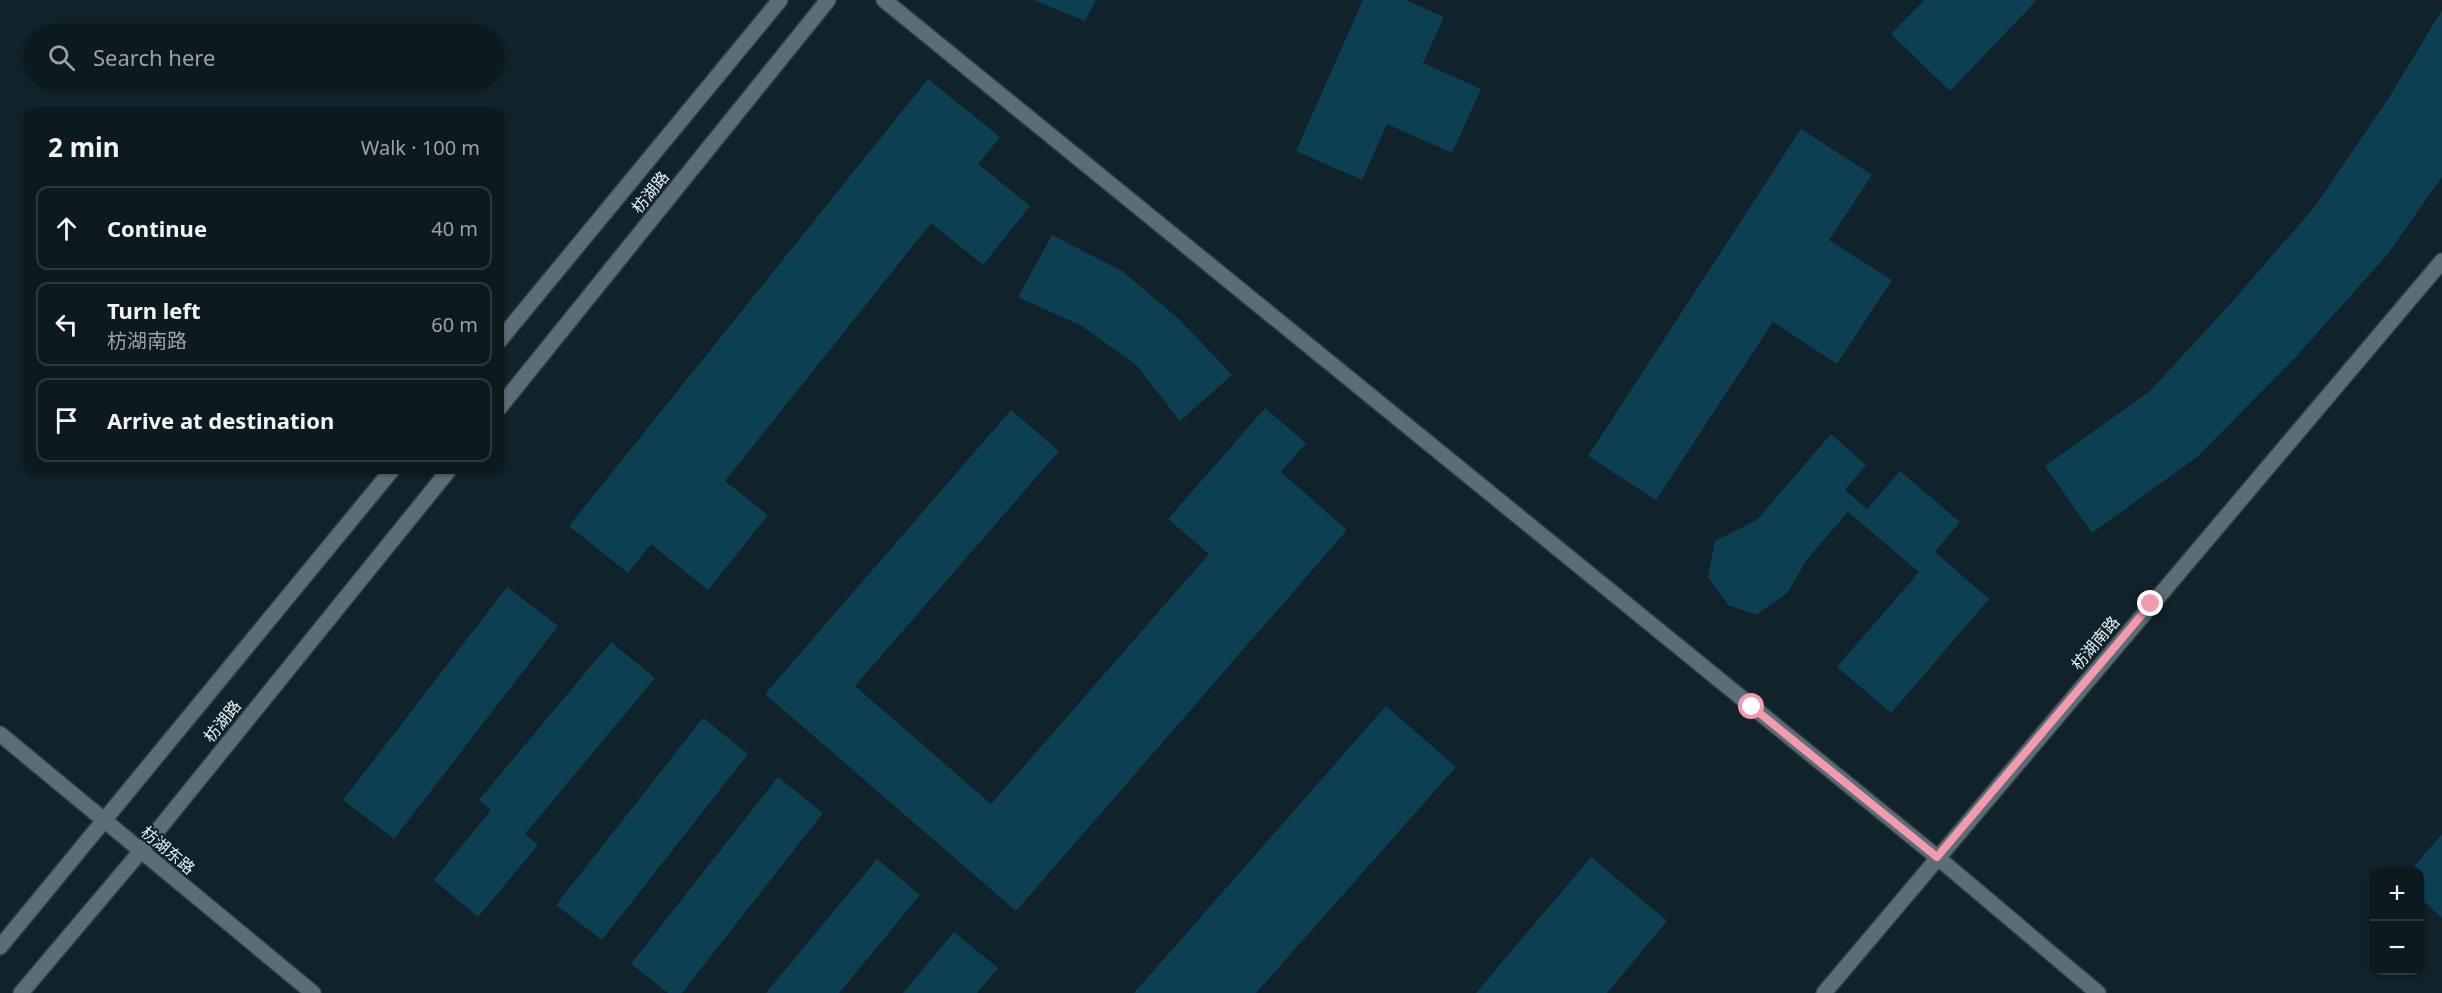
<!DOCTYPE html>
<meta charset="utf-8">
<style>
:root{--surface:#0c1a20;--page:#1a272d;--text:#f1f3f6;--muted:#9aa1a5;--line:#2c383e}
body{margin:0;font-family:"Noto Sans","Noto Sans SC",sans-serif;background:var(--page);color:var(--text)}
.controls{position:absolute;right:18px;bottom:18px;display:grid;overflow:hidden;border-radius:12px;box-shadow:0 2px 4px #0004}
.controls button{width:54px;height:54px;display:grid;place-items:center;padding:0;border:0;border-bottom:2px solid var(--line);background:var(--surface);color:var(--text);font:30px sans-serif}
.stop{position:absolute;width:18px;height:18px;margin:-14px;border:4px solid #f39aac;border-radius:50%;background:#fff}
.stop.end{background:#f39aac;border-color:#fff;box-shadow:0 2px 6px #0008}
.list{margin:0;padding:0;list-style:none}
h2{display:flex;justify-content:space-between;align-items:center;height:78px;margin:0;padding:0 24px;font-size:26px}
h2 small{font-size:20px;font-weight:400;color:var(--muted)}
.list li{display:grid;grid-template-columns:39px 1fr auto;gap:18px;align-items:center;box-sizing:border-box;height:84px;margin:0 12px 12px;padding:0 12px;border:2px solid var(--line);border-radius:12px}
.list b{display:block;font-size:22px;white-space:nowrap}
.list p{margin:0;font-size:20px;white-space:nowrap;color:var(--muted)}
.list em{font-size:20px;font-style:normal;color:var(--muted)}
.icon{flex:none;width:33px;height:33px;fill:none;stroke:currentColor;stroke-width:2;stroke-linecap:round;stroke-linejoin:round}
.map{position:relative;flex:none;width:2442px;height:993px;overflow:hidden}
.search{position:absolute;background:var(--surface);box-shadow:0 2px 4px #0004;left:24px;top:24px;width:480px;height:66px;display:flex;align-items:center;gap:15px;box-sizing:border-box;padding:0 21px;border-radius:33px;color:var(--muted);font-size:22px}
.panel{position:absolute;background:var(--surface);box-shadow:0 2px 4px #0004;left:24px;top:108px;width:480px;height:366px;border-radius:12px}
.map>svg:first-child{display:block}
.building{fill:#0d3f52}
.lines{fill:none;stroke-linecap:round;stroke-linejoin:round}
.minor-casing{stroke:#333e45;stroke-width:18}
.tertiary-casing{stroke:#333e45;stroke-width:18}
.minor{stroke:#5b6e78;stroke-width:15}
.tertiary{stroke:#5b6e78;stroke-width:15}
.route{stroke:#f39aac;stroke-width:8}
.labels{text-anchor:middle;stroke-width:4.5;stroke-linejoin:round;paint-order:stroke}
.street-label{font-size:16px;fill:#e7f2f8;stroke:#10222a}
</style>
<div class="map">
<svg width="2442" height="993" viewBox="0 0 2442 993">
<rect width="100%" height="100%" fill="#10222a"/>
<path class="building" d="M1033,0H1096L1085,21Z
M1363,0H1406L1444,17L1423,63L1481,89L1452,153L1387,124L1362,180L1296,151Z
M1924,0H2037L1950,91L1891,34Z
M2442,10V177L2387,255L2294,359L2197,457L2092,533L2045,466L2150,391L2232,302L2316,205L2390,96Z
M928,79L1000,137L978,164L1030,206L983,265L931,223L725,481L768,515L708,590L651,544L628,573L569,526Z
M1801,129L1872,175L1829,240L1892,280L1837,364L1773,322L1656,500L1588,456Z
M1052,235L1122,271L1179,319L1232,375L1180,421L1137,366L1082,326L1018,297Z
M1265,408L1306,443L1281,472L1347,530L1016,911L765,694L1011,410L1059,451L855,686L991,804L1209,554L1168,519Z
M1831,434L1866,465L1845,490L1867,509L1900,471L1960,522L1935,552L1989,599L1891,713L1837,667L1919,572L1848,512L1808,558L1787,593L1756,615L1728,605L1708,577L1715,541L1757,520Z
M507,587L558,626L394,839L343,800Z
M611,642L655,678L525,834L538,845L478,917L434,880L491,810L479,800Z
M1386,706L1456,767L1256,993H1134Z
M703,718L748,754L602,940L556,905Z
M778,777L823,813L682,993H668L631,964Z
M2442,834V918L2420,898V872H2409Z
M1591,857L1667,921L1607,993H1476Z
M877,859L920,895L839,993H766Z
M954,932L998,968L977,993H903Z"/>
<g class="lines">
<g class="minor-casing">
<path id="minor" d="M884,0L1937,857L2098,993
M1824,993L2442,261"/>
</g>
<g class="tertiary-casing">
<path id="tertiary" d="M500,340L780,0
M500,407L828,0
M0,734L313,993
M0,947L392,470
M21,993L141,851L449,470"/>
</g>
<use href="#minor" class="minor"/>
<use href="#tertiary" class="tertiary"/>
</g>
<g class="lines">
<path class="route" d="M1752,707L1937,857L2151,604"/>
</g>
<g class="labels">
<g class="street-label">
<text transform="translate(650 192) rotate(-51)" y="6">枋湖路</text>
<text transform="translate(2095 643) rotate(-50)" y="6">枋湖南路</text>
<text transform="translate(222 721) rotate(-51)" y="6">枋湖路</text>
<text transform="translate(168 850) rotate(40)" y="6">枋湖东路</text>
</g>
</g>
</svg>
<div class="controls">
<button>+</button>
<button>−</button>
</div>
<div class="stop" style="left:1752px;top:707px"></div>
<div class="stop end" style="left:2151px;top:604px"></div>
<div class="search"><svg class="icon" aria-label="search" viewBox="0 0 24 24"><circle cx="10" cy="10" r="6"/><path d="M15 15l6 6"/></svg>Search here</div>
<section class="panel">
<h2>2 min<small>Walk · 100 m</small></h2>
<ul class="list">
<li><svg class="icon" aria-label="ahead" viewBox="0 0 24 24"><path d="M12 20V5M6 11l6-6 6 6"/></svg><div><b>Continue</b></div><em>40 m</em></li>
<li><svg class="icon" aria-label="left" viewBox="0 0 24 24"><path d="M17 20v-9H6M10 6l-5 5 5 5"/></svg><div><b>Turn left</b><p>枋湖南路</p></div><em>60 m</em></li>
<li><svg class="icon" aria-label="arrive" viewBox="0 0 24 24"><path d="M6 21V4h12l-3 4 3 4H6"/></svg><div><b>Arrive at destination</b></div></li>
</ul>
</section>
</div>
